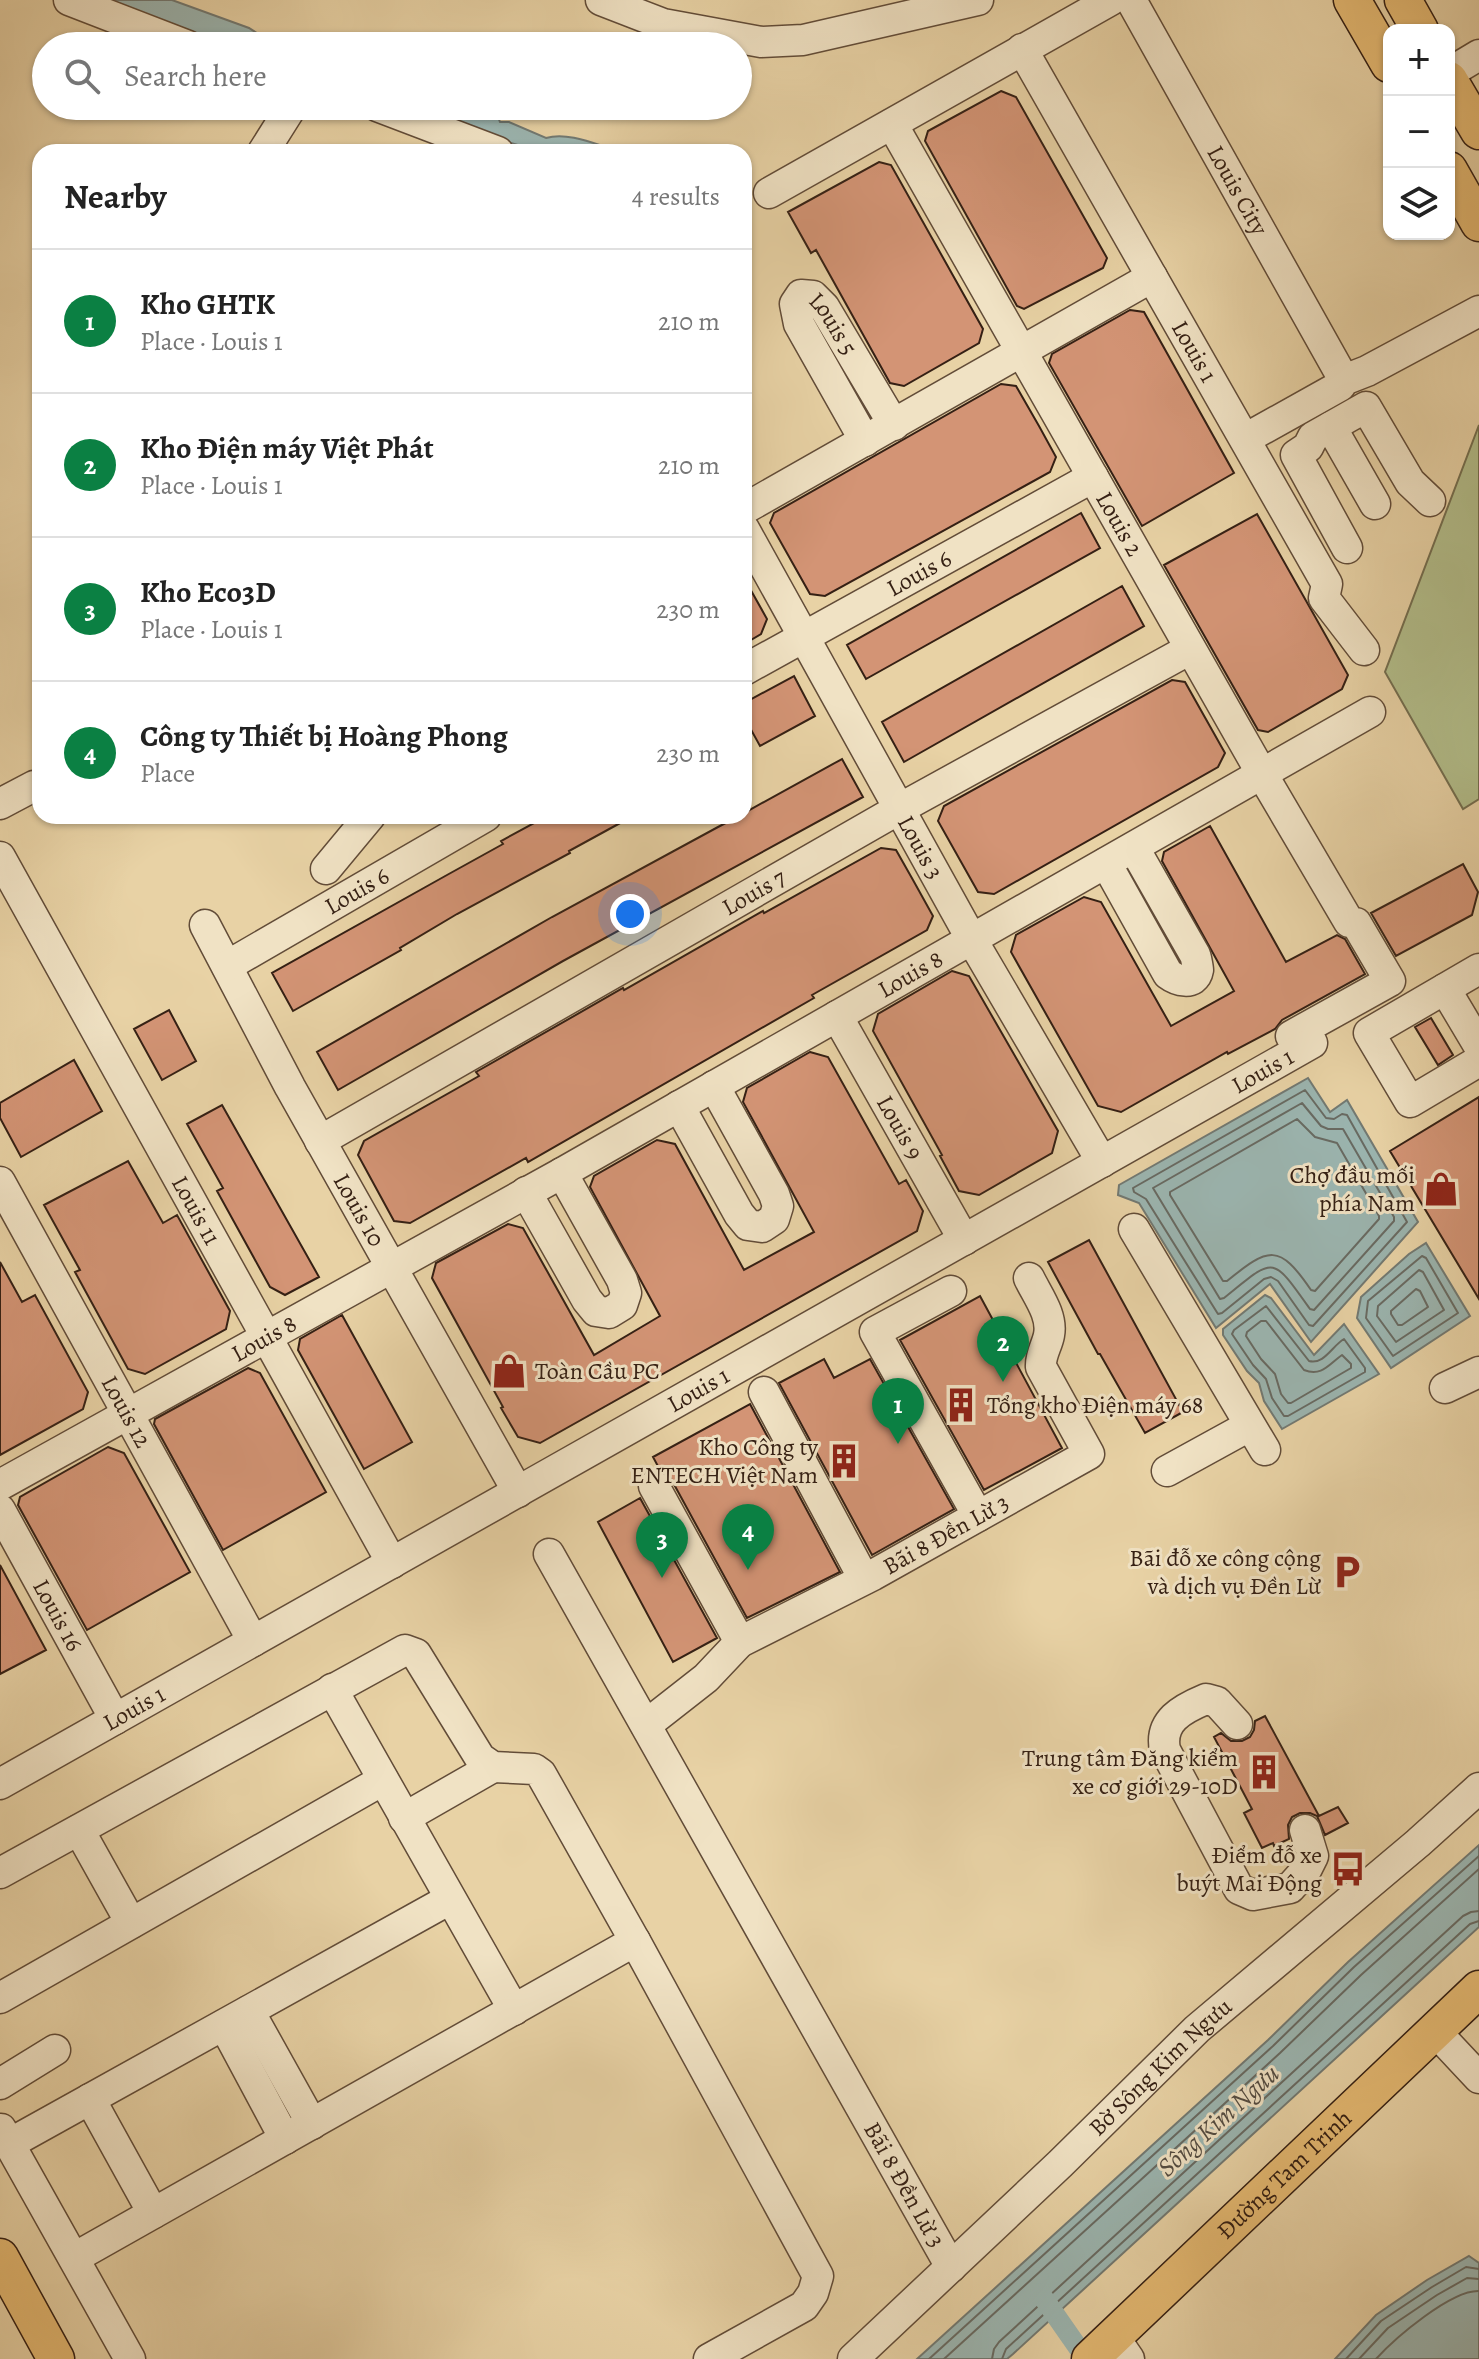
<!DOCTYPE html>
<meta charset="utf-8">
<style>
:root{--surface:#fff;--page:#f2f2f2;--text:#222;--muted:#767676;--line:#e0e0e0;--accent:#0b8043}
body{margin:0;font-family:Alegreya,serif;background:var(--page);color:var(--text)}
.controls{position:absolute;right:24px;top:24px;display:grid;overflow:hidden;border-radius:16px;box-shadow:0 2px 6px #0004}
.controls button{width:72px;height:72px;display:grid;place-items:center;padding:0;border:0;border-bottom:2px solid var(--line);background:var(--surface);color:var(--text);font:40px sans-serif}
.you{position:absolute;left:630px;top:914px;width:28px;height:28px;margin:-20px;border:6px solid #fff;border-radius:50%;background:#1a73e8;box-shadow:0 0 0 12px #1a73e833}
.badge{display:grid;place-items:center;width:52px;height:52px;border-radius:50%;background:var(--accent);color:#fff;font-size:26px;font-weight:700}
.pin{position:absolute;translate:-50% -66px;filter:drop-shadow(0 2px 4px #0008)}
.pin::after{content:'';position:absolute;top:42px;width:28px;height:24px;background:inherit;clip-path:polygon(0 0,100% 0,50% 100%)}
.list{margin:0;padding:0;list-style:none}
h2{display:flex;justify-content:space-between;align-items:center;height:104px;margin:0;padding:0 32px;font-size:34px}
h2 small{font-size:26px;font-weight:400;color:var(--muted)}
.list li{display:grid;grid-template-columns:52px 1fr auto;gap:24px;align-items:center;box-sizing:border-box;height:144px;padding:0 32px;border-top:2px solid var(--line)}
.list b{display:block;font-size:30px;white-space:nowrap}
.list p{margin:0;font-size:26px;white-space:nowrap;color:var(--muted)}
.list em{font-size:26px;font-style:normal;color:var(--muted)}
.icon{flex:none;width:44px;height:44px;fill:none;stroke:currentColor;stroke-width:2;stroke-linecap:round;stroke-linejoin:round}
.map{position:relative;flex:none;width:1479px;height:2359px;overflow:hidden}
.search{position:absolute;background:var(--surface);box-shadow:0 2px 6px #0004;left:32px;top:32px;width:720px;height:88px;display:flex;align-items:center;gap:20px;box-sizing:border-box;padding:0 28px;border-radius:44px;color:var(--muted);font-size:30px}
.panel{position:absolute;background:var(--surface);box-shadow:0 2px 6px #0004;left:32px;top:144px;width:720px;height:680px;border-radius:24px}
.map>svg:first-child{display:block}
.green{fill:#b2bd8a;stroke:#746e4f;stroke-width:2}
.water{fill:#9bb5b0;stroke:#727972;stroke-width:2}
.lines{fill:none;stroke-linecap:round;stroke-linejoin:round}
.shore{stroke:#686a62;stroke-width:2}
.canal{stroke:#9bb5b0;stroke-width:20}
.building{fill:#d39475;stroke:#352014;stroke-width:2}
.minor-casing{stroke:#624c38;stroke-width:33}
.major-casing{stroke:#352014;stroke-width:39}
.minor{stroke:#f0e2c4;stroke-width:30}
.major{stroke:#e4b972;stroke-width:36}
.labels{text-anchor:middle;stroke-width:6;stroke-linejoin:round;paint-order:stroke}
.street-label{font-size:24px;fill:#352014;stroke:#f0e2c4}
.poi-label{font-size:24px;fill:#352014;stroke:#f0e2c4;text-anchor:end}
.water-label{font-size:26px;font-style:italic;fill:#544d43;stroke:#f0e2c4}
</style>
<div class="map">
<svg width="1479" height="2359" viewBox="0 0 1479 2359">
<rect width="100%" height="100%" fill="#e8d2a5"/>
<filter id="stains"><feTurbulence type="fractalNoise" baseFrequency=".0025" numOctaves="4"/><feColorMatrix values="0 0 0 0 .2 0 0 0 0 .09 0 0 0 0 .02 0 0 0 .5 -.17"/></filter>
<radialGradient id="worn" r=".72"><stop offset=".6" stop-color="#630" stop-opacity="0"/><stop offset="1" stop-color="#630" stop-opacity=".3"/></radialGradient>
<path class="green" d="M1479,425V799L1463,809L1385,672Z"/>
<path class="water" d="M108,0H172L249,28L263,37L294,46H231Z
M409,106H464L498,117L500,122H509L546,138C569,131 599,146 622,152H541L461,128Z
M1308,1078L1330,1112L1347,1100L1418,1222L1311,1342L1270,1284L1216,1328L1139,1203L1118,1195L1119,1185Z
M1426,1243L1470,1316L1391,1368L1357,1318L1361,1297L1409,1254Z
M1265,1295L1271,1298L1314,1355L1344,1324L1379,1374L1282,1429L1264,1401L1259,1383L1247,1371L1223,1335V1329Z
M1479,1845V1927L1013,2354L1007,2359H917L1268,2040L1348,1962Z
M1469,2256L1479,2263V2359H1335L1376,2315L1427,2280Z"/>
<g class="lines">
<path class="shore" d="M1305,1090L1326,1118L1334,1119L1342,1114L1347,1115L1407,1222L1313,1326L1309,1325L1278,1281L1271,1277L1264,1279L1222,1313L1218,1314L1146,1199L1134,1192L1133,1188Z
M1302,1103L1321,1126L1328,1129H1343L1394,1217V1221L1314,1310L1310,1309C1271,1254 1275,1257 1224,1298L1220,1299L1153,1188Z
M1297,1119L1315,1137L1337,1143L1379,1216V1219L1315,1291L1311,1290C1279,1243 1269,1247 1227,1281H1223L1170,1195V1192Z
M1422,1256L1426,1258L1458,1313L1393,1356L1366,1318L1368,1301Z
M1419,1270L1423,1272L1444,1310L1396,1342L1377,1316L1378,1306Z
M1416,1289L1420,1291L1428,1307L1402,1325H1398L1391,1314V1311Z
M1266,1306L1309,1361C1324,1365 1332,1346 1344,1339L1365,1368V1372L1288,1416H1284L1272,1398L1266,1379L1253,1365L1232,1334L1234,1330Z
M1261,1321H1266L1304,1370C1322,1377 1329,1364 1342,1355L1351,1364V1368L1291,1403H1288L1281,1394L1275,1374L1261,1359L1246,1336L1247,1332Z
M929,2359L1273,2046L1354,1967L1479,1856
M944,2359L1280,2053L1361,1975L1479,1869
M992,2359L994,2349L999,2342L1463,1916L1471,1912L1479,1911
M1002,2359L1006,2349L1470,1924L1479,1921
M1346,2359L1381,2321L1432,2287L1466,2267L1479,2269
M1359,2359L1388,2328L1437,2295L1467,2278L1479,2279
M1376,2359C1395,2338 1451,2290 1479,2291"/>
<path class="canal" d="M1040,2293L1086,2359"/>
</g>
<path class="building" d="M1001,91L1016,97L1107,258L1103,268L1024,309L1017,306L925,141L928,131Z
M879,162L891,165L983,329L979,343L904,386L890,383L816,250L811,253L788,212Z
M1130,310L1144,312L1234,473L1142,526L1049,363L1052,354Z
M1001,384L1016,386L1039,426L1056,457L1050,472L825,596L810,594L770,523L774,513Z
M1081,513L1100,548L866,679L847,645Z
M1257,514L1348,675L1342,689L1268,732L1258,730L1164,565Z
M744,578L767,619L761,634L744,644Z
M1122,586L1144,626L904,762L882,722Z
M794,676L815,716L760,746L744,717V703Z
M1172,680L1185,682L1225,753L1218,767L994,894L978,892L938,821L944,806Z
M842,759L863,797L563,961L338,1090L317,1052L552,917L718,827L739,816H744V813Z
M547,816H633L569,851L570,853L457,914L400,948L401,950L293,1011L272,973L447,875L503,844L501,841Z
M1210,826L1286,962L1337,935L1345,939L1365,974L1282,1020L1275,1029L1228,1054L1227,1052L1121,1112L1098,1106L1011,952L1016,935L1084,897L1101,902L1171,1026L1234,991L1162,861L1164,852Z
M881,848L896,850L913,880L933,916L927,930L812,995L814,998L528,1162L526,1158L410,1223L394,1221L358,1155L364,1141L479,1076L476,1072L623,988L624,990L763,911L764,913Z
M1463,864L1478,892L1472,915L1396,956L1371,913Z
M952,971L969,976L1058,1131L1052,1153L979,1195L959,1191L940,1156L942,1155L873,1031L878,1014Z
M169,1010L196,1061L162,1080L134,1029Z
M1431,1018L1453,1055L1438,1065L1415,1027Z
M810,1052L828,1057L899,1184L906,1180L923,1211L917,1231L540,1443L518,1437L501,1408L503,1407L432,1278L436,1263L508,1224L523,1228L594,1355L660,1316L590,1187L594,1176L657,1140L675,1144L744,1270L814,1232L743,1102L747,1088Z
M74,1060L102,1111L21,1157L0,1118V1103Z
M1479,1097V1299L1390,1151Z
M222,1105L319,1277L285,1295L270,1287L217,1191L223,1188L187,1124Z
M128,1161L163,1223L177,1215L230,1311L226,1329L145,1374L128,1369L75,1272L80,1270L44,1205Z
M1089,1240L1183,1412L1145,1433L1100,1354H1098L1048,1262Z
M0,1262L22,1302L35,1295L88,1392L83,1409L0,1455Z
M980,1296L1062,1448L984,1490L900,1340Z
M342,1315L412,1442L364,1469L298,1350L300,1339Z
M824,1359L834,1378L870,1359L954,1509L872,1555L779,1383Z
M248,1368L260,1373L326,1492L223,1550L154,1424L155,1419Z
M750,1404L840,1572L747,1618L670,1477L660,1470L653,1457Z
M108,1447L124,1453L190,1572L87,1630L18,1505L20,1497Z
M640,1498L717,1638L673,1662L598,1522Z
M0,1565L46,1650L0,1674Z
M1265,1716L1319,1816L1338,1807L1348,1823L1325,1835L1317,1816L1310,1813H1300L1292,1817L1288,1825L1289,1839L1274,1846L1273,1843L1262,1848L1244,1813L1252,1809L1214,1737L1221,1733L1231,1741H1242L1250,1737L1254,1730L1255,1721Z"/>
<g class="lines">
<g class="minor-casing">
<g id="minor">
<path d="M69,0L188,46"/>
<path d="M601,0L663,24L761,42L803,40L978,0"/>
<path id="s1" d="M1131,0L1344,380"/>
<path id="s2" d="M1022,49L1327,584L1324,598L1364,650"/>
<path d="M1449,73L1479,55"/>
<path d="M377,106L498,152"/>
<path id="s3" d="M892,124L1262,774L1349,922L1356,923L1390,981L1291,1036L1298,1047"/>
<path d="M263,152L292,106"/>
<path d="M769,193L1111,0"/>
<path d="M1331,427L1375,504"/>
<path d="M1245,439L1340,386L1344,380L1367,371L1479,311"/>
<path id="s4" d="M865,441L799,324L795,304L801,295L813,296L824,307L894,425"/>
<path d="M744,509L1152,277"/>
<path id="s5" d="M744,529L972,940L1102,1162"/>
<path d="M1347,548L1296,455L1308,447L1313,437L1366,407L1410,482L1430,501"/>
<path id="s6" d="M744,670L1093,477"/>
<path d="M0,804L34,786"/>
<path id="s7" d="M0,857L392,1563"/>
<path d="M1106,863L1168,974C1176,980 1195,987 1198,970C1198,968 1196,957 1195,955L1134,848"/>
<path d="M326,869L370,816"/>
<path id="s8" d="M205,925L290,1087L518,1492"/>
<path id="s9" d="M227,966L486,816"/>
<path d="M1479,969L1369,1033L1410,1102L1479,1061"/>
<path d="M1445,989L1479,1046"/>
<path id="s10" d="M837,1016L964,1240"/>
<path d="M679,1106L739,1214L748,1225L762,1227L774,1219L778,1206L774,1194L714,1086"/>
<path id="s11" d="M320,1141L899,809L1190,649"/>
<path id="s12" d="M0,1182L253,1641"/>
<path d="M526,1192L587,1300L596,1311L609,1313L622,1305L626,1293L622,1280L562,1173"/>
<path d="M1134,1229L1265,1450"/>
<path d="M951,1291L875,1332L978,1516"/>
<path d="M1445,1388L1479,1372"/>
<path d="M764,1392L864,1579"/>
<path d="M1167,1471L1249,1426"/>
<path id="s13" d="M0,1485L562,1173L1370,712"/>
<path d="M654,1486L740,1642"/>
<path id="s14" d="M0,1510L115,1719"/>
<path id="s15" d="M549,1554L951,2267"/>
<path d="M332,1689L514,2010"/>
<path d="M1237,1724L1217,1702L1206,1699C1182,1709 1159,1721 1165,1750L1239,1889L1253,1895L1290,1888L1306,1870L1313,1856L1305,1830"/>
<path id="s16" d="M646,1725L706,1678L740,1642L873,1575L1089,1454L1041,1367C1040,1355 1047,1346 1049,1335C1053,1315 1037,1295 1029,1278"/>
<path id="s17" d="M0,1784L1312,1043"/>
<path d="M404,1818L493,1767"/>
<path d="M79,1830L131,1923"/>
<path d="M0,1873L405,1650L416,1654L480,1758L493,1767L534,1769L541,1774L635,1941L74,2258"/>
<path d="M635,1941L818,2276L813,2293L804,2306L709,2359"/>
<path d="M0,1998L383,1780"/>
<path d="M249,2011L312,2124"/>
<path d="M224,2025L285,2139"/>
<path d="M1435,2031L1479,2078"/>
<path d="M0,2084L55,2050"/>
<path d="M90,2099L153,2213"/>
<path d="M1,2129L130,2359"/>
<path d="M9,2144L450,1899"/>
<path d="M1114,2337L1129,2359"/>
<path id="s18" d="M853,2359L1060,2164L1197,2029L1418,1843L1479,1788"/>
</g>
</g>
<g class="major-casing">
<g id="major">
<path d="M1352,0L1389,64"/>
<path d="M1403,0L1420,30"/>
<path d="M1449,80L1479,131"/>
<path d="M1449,170L1479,223"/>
<path d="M0,2257L56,2359"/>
<path id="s19" d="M1090,2359L1479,1989"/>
</g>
</g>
<use href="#minor" class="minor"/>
<use href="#major" class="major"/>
</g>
<defs>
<g id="shop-bare" transform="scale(2.76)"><path d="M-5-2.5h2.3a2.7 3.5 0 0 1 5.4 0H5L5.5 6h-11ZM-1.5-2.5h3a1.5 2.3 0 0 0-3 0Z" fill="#8f2418" stroke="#f0e2c4" stroke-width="2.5" paint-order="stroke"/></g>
<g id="building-bare" transform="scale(2.76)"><path d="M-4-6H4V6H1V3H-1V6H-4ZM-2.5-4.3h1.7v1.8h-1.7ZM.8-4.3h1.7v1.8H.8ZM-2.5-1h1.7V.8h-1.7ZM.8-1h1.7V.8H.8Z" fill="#8f2418" stroke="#f0e2c4" stroke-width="2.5" paint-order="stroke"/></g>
<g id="parking-bare" transform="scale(2.76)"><path d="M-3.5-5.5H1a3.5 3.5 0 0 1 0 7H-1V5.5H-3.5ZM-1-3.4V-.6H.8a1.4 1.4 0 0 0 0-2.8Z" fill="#8f2418" stroke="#f0e2c4" stroke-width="2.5" paint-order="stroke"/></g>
<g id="bus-bare" transform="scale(2.76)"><path d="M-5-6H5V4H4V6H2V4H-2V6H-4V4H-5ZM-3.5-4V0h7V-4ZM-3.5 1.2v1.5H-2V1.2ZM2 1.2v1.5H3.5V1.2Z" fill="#8f2418" stroke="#f0e2c4" stroke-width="2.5" paint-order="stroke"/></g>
</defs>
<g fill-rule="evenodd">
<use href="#shop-bare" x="1441" y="1189"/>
<use href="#shop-bare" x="509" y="1371"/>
<use href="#building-bare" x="961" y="1405"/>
<use href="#building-bare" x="844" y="1461"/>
<use href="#parking-bare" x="1347" y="1572"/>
<use href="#building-bare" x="1264" y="1772"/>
<use href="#bus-bare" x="1348" y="1869"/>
</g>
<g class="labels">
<g class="street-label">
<text dy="8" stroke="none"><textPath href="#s1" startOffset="218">Louis City</textPath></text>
<text dy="8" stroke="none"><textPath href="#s4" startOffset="212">Louis 5</textPath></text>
<text dy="8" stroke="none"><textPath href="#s2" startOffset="348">Louis 1</textPath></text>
<text dy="8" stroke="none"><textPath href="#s3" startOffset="460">Louis 2</textPath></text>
<text dy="8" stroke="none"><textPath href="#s6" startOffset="200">Louis 6</textPath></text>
<text dy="8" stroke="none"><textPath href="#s5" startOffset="364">Louis 3</textPath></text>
<text dy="8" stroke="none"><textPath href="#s9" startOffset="150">Louis 6</textPath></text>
<text dy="8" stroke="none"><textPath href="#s11" startOffset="500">Louis 7</textPath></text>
<text dy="8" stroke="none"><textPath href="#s13" startOffset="1044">Louis 8</textPath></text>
<text dy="8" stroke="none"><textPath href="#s17" startOffset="1450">Louis 1</textPath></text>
<text dy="8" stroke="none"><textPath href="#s10" startOffset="128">Louis 9</textPath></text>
<text dy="8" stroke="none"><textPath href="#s7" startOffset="404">Louis 11</textPath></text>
<text dy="8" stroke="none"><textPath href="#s8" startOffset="324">Louis 10</textPath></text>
<text dy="8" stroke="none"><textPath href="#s13" startOffset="302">Louis 8</textPath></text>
<text dy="8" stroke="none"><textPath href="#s17" startOffset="802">Louis 1</textPath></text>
<text dy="8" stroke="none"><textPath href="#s12" startOffset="262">Louis 12</textPath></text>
<text dy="8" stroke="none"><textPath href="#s16" startOffset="358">Bãi 8 Đền Lừ 3</textPath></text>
<text dy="8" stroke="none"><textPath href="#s14" startOffset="120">Louis 16</textPath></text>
<text dy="8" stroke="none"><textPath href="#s17" startOffset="154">Louis 1</textPath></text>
<text dy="8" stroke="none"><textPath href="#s18" startOffset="424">Bờ Sông Kim Ngưu</textPath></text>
<text dy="8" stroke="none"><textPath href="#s19" startOffset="268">Đường Tam Trinh</textPath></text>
<text dy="8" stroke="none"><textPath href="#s15" startOffset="724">Bãi 8 Đền Lừ 3</textPath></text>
</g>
<g class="poi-label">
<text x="1415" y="1183">Chợ đầu mối<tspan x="1415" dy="28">phía Nam</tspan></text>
<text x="535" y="1379" text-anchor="start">Toàn Cầu PC</text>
<text x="987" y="1413" text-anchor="start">Tổng kho Điện máy 68</text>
<text x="818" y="1455">Kho Công ty<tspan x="818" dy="28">ENTECH Việt Nam</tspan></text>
<text x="1321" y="1566">Bãi đỗ xe công cộng<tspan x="1321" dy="28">và dịch vụ Đền Lừ</tspan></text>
<text x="1238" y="1766">Trung tâm Đăng kiểm<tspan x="1238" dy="28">xe cơ giới 29-10D</tspan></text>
<text x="1322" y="1863">Điểm đỗ xe<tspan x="1322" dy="28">buýt Mai Động</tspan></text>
</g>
<g class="water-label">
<text transform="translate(1218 2120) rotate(-42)" y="9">Sông Kim Ngưu</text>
</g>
</g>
<rect width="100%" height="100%" filter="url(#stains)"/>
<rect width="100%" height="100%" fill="url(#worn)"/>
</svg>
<div class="controls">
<button>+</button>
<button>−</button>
<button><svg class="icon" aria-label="layers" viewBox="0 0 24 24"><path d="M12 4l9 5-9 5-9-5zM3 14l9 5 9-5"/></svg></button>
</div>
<div class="you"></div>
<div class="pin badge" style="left:898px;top:1444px">1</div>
<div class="pin badge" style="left:1003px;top:1382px">2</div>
<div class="pin badge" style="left:662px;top:1578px">3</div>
<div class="pin badge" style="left:748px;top:1570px">4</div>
<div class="search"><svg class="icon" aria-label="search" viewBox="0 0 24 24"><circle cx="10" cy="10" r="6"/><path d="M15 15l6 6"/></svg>Search here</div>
<section class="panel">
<h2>Nearby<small>4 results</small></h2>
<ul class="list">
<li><span class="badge">1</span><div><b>Kho GHTK</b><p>Place · Louis 1</p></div><em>210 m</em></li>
<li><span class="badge">2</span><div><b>Kho Điện máy Việt Phát</b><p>Place · Louis 1</p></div><em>210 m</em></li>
<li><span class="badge">3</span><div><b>Kho Eco3D</b><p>Place · Louis 1</p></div><em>230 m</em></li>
<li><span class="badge">4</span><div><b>Công ty Thiết bị Hoàng Phong</b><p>Place</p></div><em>230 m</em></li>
</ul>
</section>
</div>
